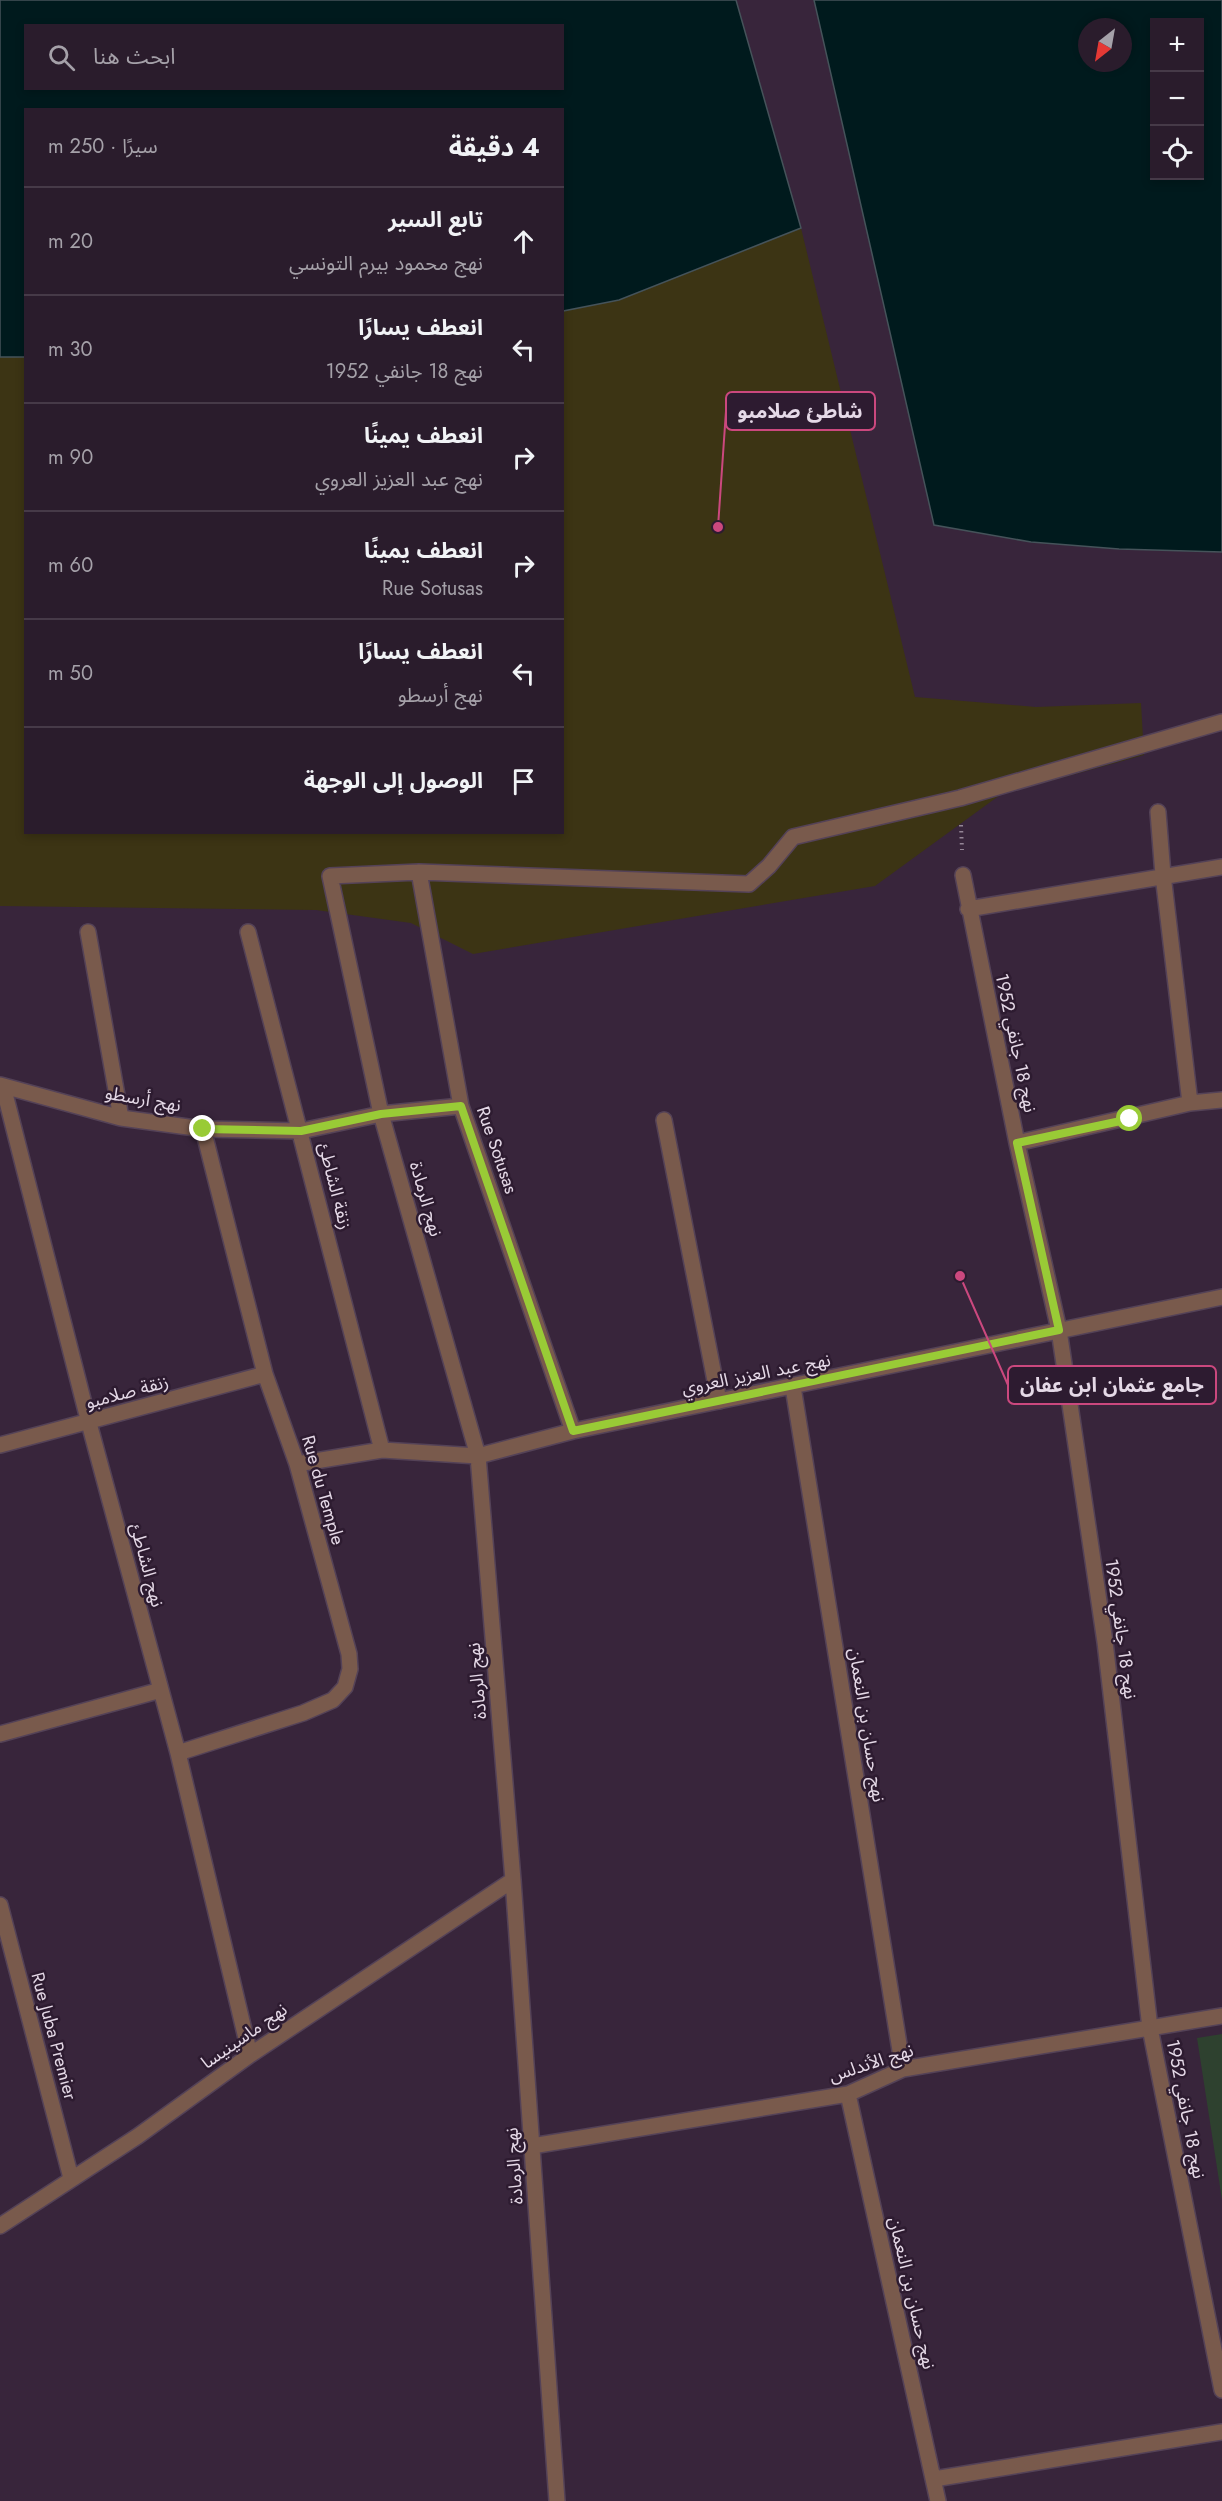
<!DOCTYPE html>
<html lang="ar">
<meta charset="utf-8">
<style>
:root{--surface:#2a1c2c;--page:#322534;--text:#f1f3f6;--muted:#a5a1a9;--line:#463a48}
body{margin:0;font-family:Jost,"Noto Sans Arabic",sans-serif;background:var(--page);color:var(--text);direction:rtl}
.controls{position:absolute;right:18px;top:18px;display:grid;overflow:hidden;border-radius:0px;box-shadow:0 3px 9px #0003}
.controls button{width:54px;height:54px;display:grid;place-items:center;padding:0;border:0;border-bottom:2px solid var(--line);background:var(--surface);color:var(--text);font:30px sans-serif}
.compass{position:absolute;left:1078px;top:18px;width:54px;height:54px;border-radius:50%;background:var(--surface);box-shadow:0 3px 9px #0003;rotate:211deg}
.stop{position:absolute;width:18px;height:18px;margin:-14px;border:4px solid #99cb36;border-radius:50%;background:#fff}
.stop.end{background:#99cb36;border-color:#fff;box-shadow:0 2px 6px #0008}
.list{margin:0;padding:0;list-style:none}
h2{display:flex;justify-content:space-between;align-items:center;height:78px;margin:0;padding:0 24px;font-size:26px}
h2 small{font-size:20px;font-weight:400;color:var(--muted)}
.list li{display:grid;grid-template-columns:39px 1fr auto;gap:18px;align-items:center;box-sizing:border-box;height:108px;padding:0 24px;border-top:2px solid var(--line)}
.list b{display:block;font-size:22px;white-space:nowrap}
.list p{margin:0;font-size:20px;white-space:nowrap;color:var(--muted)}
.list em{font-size:20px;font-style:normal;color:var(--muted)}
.icon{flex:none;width:33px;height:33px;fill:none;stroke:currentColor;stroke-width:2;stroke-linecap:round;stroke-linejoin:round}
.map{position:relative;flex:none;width:1222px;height:2501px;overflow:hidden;direction:ltr}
.search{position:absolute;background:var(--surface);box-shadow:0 3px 9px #0003;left:24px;top:24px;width:540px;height:66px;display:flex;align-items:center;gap:15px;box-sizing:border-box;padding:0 21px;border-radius:0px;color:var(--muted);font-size:22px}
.panel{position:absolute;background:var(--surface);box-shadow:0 3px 9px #0003;left:24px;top:108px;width:540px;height:726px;border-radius:0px;direction:rtl}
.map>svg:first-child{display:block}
.green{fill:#2e412f}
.sand{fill:#3c3414}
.water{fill:#001a1d;stroke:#45535a;stroke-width:1.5;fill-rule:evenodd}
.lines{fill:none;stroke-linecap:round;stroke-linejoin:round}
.lane-casing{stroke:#544257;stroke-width:18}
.street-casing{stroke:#544257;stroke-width:18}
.path{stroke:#948596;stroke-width:4;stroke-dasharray:1.5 4.5;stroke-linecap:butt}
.lane{stroke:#795a4c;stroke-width:15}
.street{stroke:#795a4c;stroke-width:15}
.route{stroke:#99cb36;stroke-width:8}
.labels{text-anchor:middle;stroke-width:5;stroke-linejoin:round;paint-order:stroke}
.street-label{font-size:18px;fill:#e5d9e7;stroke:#2d1b30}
.leader{fill:none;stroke:#cb487e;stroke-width:2}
.callout-dot{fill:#cb487e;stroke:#2d1b30;stroke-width:2}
.callout{fill:#2d1b30;stroke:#cb487e;stroke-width:2}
.callout-label{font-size:20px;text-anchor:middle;font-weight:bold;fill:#e5d9e7}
</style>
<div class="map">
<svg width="1222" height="2501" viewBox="0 0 1222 2501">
<rect width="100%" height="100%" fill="#38253b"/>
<path class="green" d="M1222,2034V2200L1197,2038Z"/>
<path class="sand" d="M801,228L915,697L1036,707L1141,703L1144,755L1000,795L875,886L473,954L411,923L316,910L0,906V357H25L26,832H562L563,311L619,300Z"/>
<path class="water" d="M0,0H736L801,228L619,300L563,311L562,110H26L25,357H0ZM26,26H562V88H26Z
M814,0H1222V552L1119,549L1031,542L934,525ZM1154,22H1200V176H1154ZM1087,27H1123V63H1087Z"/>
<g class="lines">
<g class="lane-casing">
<path id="lane" d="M664,1120L719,1401"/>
</g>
<g class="street-casing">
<path id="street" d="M1158,812L1163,875L1190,1103
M419,872L461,1106L573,1431
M963,875L1017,1143L1059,1330L1105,1642L1150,2028L1222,2390
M968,909L1222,867
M88,932L121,1118
M248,932L382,1450
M0,1085L121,1118L203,1129L301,1131L381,1114L461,1106
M3,1086L89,1423L178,1753L250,2055
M1017,1143L1190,1103L1222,1100
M793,1387L903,2069
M0,1445L265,1374
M297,1464L382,1450L478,1456L573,1431L1222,1297
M0,1734L161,1690
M178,1753L303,1713L333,1700L345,1687L350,1669L349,1654L297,1464L265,1374L203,1129
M0,1905L71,2178
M848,2094L938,2501
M532,2146L848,2094L903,2069L1222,2016
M0,2226L138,2136L250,2055L513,1880
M934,2479L1222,2432
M557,2501L513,1880L478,1456L381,1114L330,876L419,872L749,884L769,866L793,837L960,798L1222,722"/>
</g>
<path class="path" d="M961,825L962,850"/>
<use href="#lane" class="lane"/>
<use href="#street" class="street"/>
</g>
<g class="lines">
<path class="route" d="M203,1129L301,1131L381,1114L461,1106L573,1431L1059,1330L1017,1143L1130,1119"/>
</g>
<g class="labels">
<g class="street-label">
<text transform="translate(1016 1043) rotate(78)" y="6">نهج 18 جانفي 1952</text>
<text transform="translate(143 1099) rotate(10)" y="6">نهج أرسطو</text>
<text transform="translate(497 1150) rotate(71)" y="6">Rue Sotusas</text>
<text transform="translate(335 1186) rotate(76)" y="6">زنقة الشاطئ</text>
<text transform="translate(426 1199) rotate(74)" y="6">نهج الرمادة</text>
<text transform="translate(756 1374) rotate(-11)" y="6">نهج عبد العزيز العروي</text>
<text transform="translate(127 1392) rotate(-15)" y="6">زنقة صلامبو</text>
<text transform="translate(323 1490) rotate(74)" y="6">Rue du Temple</text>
<text transform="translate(147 1565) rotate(75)" y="6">نهج الشاطئ</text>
<text transform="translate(1121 1629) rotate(82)" y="6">نهج 18 جانفي 1952</text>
<text transform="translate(477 1681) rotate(-95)" y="6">نهج الرمادة</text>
<text transform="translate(867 1725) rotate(81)" y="6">نهج حسان بن النعمان</text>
<text transform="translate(54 2036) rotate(75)" y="6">Rue Juba Premier</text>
<text transform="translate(244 2036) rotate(-35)" y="6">نهج ماسينيسا</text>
<text transform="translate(871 2063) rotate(-18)" y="6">نهج الأندلس</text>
<text transform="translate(1186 2109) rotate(79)" y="6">نهج 18 جانفي 1952</text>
<text transform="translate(514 2166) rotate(-94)" y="6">نهج الرمادة</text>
<text transform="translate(912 2293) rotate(77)" y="6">نهج حسان بن النعمان</text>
</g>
</g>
<path class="leader" d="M718 527L726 411M960 1276L1008 1385"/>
<g class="callout-dot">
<circle cx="718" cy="527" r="6"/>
<circle cx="960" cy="1276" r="6"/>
</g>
<g class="callout">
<rect x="726" y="392" width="149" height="38" rx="6"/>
<rect x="1008" y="1366" width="208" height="38" rx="6"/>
</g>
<g class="callout-label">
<text x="800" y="418">شاطئ صلامبو</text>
<text x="1112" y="1392">جامع عثمان ابن عفان</text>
</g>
</svg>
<div class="controls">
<button>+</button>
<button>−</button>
<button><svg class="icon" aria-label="locate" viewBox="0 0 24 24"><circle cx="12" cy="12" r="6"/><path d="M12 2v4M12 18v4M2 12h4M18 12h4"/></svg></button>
</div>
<svg class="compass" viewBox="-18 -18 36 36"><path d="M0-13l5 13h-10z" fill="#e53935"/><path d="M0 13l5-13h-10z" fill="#a5a1a9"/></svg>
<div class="stop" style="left:1130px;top:1119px"></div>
<div class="stop end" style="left:203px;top:1129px"></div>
<div class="search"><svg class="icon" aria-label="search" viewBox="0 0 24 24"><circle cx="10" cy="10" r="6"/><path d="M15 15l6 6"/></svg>ابحث هنا</div>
<section class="panel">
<h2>4 دقيقة<small>سيرًا · 250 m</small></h2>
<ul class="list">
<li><svg class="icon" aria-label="ahead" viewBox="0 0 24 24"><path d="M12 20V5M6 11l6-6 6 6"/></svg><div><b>تابع السير</b><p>نهج محمود بيرم التونسي</p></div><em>20 m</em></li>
<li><svg class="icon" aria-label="left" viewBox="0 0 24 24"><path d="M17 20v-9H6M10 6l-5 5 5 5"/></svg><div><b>انعطف يسارًا</b><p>نهج 18 جانفي 1952</p></div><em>30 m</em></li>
<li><svg class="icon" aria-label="right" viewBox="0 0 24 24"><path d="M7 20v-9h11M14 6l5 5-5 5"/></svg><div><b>انعطف يمينًا</b><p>نهج عبد العزيز العروي</p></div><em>90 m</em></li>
<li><svg class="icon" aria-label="right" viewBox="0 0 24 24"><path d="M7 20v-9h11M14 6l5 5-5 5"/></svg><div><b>انعطف يمينًا</b><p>Rue Sotusas</p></div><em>60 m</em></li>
<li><svg class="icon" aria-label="left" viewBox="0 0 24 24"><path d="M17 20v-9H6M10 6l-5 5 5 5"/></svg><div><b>انعطف يسارًا</b><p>نهج أرسطو</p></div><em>50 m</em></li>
<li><svg class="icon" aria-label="arrive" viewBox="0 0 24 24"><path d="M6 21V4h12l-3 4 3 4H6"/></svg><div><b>الوصول إلى الوجهة</b></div></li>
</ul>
</section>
</div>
